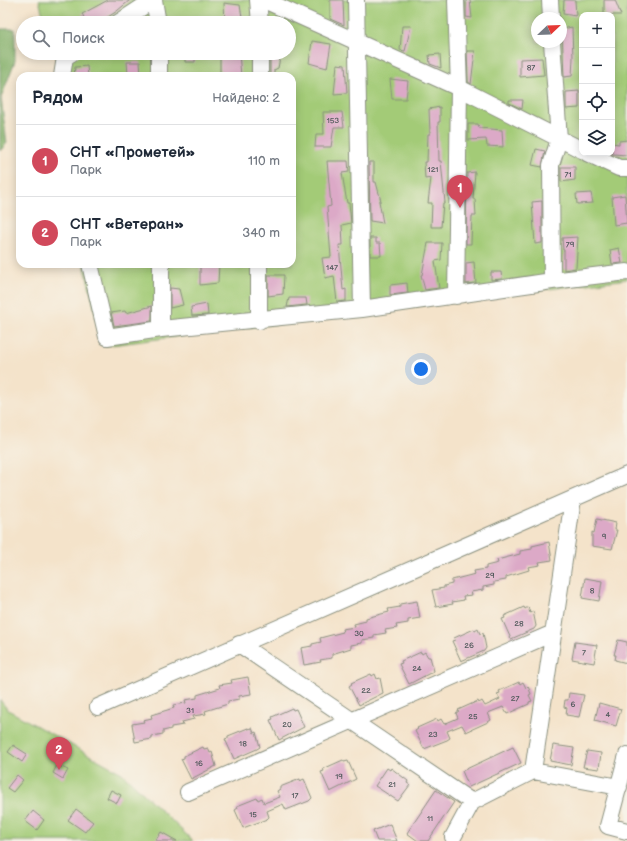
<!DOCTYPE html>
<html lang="ru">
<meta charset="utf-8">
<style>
:root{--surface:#fff;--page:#f2f2f3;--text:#1f2937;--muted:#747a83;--line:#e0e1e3;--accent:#d1495b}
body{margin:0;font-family:"Balsamiq Sans",sans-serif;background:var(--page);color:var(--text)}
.controls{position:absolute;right:12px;top:12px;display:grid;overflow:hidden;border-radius:8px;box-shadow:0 2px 10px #0003}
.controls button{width:36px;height:36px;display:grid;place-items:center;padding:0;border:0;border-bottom:1px solid var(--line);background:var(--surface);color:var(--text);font:20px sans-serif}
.compass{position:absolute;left:531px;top:12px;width:36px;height:36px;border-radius:50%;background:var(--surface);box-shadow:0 2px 10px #0003;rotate:67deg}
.you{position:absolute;left:421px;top:369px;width:14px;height:14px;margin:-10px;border:3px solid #fff;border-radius:50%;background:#1a73e8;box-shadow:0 0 0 6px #1a73e833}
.badge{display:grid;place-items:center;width:26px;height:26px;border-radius:50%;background:var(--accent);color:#fff;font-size:13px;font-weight:700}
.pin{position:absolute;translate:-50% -33px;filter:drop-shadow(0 1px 2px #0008)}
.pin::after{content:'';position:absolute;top:21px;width:14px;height:12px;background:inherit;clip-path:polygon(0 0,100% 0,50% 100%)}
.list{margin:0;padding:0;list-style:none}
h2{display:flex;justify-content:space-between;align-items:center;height:52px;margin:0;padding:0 16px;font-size:17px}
h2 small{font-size:13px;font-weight:400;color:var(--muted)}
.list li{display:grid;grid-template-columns:26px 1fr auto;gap:12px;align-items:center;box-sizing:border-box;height:72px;padding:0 16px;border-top:1px solid var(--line)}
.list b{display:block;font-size:15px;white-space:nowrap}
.list p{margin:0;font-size:13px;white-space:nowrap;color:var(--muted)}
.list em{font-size:13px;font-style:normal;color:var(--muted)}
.icon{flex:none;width:22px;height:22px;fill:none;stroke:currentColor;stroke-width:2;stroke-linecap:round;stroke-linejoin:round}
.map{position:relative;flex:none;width:627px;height:841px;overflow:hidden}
.search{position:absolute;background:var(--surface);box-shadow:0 2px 10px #0003;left:16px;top:16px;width:280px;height:44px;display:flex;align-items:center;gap:10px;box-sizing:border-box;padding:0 14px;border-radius:22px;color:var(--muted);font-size:15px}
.panel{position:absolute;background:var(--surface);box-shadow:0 2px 10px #0003;left:16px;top:72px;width:280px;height:196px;border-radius:12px}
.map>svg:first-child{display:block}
.green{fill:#a3cb77;stroke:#618456;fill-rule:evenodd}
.forest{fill:#82af68;stroke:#50764e}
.building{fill:#dca9c7}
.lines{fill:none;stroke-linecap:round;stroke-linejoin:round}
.minor-casing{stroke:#8a907f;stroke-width:18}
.minor{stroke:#fff;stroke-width:16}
.labels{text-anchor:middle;stroke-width:3;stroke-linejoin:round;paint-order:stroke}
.number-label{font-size:8px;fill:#4e5859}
</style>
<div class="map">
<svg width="627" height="841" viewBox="0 0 627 841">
<rect width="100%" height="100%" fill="#f7f3e8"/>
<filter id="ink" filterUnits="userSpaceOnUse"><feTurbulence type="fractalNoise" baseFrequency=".025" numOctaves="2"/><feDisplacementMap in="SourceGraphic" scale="8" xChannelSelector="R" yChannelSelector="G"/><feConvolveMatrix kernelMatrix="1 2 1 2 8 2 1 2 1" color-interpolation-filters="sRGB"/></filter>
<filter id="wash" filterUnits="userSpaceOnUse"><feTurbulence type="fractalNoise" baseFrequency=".012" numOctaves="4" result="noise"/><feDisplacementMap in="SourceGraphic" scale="16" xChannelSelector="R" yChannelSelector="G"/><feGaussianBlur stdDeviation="0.9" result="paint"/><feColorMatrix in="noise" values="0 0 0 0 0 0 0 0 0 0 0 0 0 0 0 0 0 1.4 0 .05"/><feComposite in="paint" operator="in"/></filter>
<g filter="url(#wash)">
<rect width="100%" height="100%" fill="#f4e3ca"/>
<path class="green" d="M39,0H627V279L103,346L84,264H292V76H57L59,65L55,53H289V23H45ZM582,15H612V153H582ZM537,18H561V42H537Z
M0,700L8,710L122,773L193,841H0Z"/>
<path class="forest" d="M0,29H15V61L1,98L7,143L0,151Z"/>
<g id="blocks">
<path class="building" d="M108,0H130L117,11L99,23H70L84,17L82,14Z
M330,0H343L344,25L330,19Z
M466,0H470L472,18L466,17Z
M564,0H575L576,16L563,14Z
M604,0H615L621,15H604Z
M224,3L240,5L243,23H225Z
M402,26H411L405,51L400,50Z
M572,27L573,58L572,76L564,77L562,29Z
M312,41L331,44L327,68L309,63Z
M467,51H475L471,84L468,82Z
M185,53H195V62H185Z
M220,53H239L241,76H220Z
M270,53H274V58H280L278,68L274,70V76H270Z
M440,54L441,68L430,64L429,55Z
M542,58L544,75L520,77V59Z
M127,62H140L141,76H128Z
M337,64L345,65L347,93L334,94Z
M87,66L88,76H74L75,67Z
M390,79L408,81L406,99H392Z
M579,91V108L566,109V92Z
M509,100H523L522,109L509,103Z
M440,107V122H438L439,161H441L445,203H443L441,227H431L432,203H428L431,178L425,179L424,162H427L428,134H430L429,109Z
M323,112H342L344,127H334L331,147H315L316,134H324Z
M468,124H478L479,128L502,130L503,147L487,146L486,139L468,140Z
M627,140V155L612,154V143L619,144V141Z
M536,149L545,151L542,167L532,165Z
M327,161H348L349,172L342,173L347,203H349L351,223L342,225L343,245H339L343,290L346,289V301L337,302L334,276L325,278L322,258L331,257L327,207L331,206Z
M369,162H374V182H376L381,201H379L383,223L370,221Z
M561,167H575V180L561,182Z
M475,172L473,199H475L476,216H472L471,244H466L467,173Z
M591,193L593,203L577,204L576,194Z
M625,195L627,223L614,225L612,197Z
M542,201V243L535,244L532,202Z
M578,237L576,268L564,270V250H563L562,238Z
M370,238H376V243H380L381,256H370Z
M428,243H442L441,260L435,261L439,288L425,290L421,275H422Z
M619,248L622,263L612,264L610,250Z
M474,262L476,283L466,284V263Z
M200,264H219L218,283L200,285Z
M491,272H501L502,279L491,280Z
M268,275H284L283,294L268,296Z
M407,283L408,293L390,295V285Z
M170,288L179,289L183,305L170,308Z
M289,298H306L307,305L287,307Z
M207,304L208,315L192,316L191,307Z
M152,306V321L114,326L111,313L125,311L126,313Z
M597,519L616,523L615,530H617L612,549L592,546V532L594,533Z
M549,542L552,560L539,562L540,565L528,567L529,570L506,577V580L494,582V585L483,587V590L471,592L472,595L463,596L464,600L452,602L453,604L436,607L432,590L444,588V586L452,584V580L475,574L474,571L486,569V566L498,563L497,560L520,554V551L532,549V546Z
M585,578L602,581L599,601L582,598Z
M417,601L420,618L408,620V623L396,625L397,628L385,630L386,633L374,635V638L362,640V643L351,645V648L332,654V658L320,660L321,662L304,665L301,648L312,646V644L321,642L320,638L343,632L342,629L355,627L354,624L366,621V618L389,612L388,609L400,607V604Z
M524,607L525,609L528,607L530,613L533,611L536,626L534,629L511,639L502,619L505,618L504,616Z
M474,629L475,631L478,629L480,634L483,633L486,648L484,651L461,661L452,641L455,640L454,638Z
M618,640L627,642V663L615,660L616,655H614Z
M575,642L597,645L594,663L572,659Z
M421,652L422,654L425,652L428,657H430L434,671L409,684L399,664L402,663L401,661Z
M371,674L372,676L375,674L377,679L380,678L383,693L359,705L349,686L352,684L351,683Z
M248,677L251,694L239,696V699L228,701V704L205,711L206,714L193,716L194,719L182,722L183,725L171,727V729L163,731V734L152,736V739L135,742L132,724L144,722L143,720L152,718L151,715L174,708L173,705L186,703L185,700L197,698V695L220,688L219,685L232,683L231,680Z
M519,682L520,684L523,682L526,688L528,686L531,694L529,695L532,701L529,702V704L507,714L503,707L488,713L491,720L488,722L466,732L462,725L447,731L450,738L447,740L424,749L415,731L418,729L417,728L437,719L438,721L441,719L444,724L458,718L456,713L459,711L458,710L478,701L479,703L482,701L485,706L500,699L497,694L500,693L499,691Z
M569,693L584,695L579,717L566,715L567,708L564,707L565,700H568Z
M599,703L621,709L616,726L595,720Z
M292,708L293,710L296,709L304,727L279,740L270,720L273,719L272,717Z
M248,728V729L252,728L254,733L256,732L260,747L257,749L234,759L225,739L228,738V736Z
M13,745L27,754L22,762L8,752Z
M553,745L574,748L571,765L550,761Z
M203,747L204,749L208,748L210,753L212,752L216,766L191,779L181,759L184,758V756Z
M513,747L521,763L469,787L462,771Z
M587,751L601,753L599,769L583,767Z
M343,760L344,762L348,761L356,779L330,792L321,772L324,771L323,769Z
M57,765L68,770L63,779L53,773Z
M387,768L390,770L391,768L408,781L407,783L410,785L398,801L375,786Z
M17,775L23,780L13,792L7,788Z
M300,779V781L304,779L312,798L309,801L286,810L283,804L267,811L269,817L267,819L243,828L235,810L238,808L237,806L257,798L258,800L262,798L264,803L280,797L277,791L280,789V787Z
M111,790L121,795L117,803L107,798Z
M436,790L454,802L428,841H418L407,833Z
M76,809L93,822L85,832L68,820Z
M33,811L44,820L37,830L25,821Z
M390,824L397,841H377L373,831Z
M161,832L177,841H155Z"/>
</g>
</g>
<g filter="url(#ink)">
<use href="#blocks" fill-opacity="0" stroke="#8a907f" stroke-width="1"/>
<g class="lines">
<g class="minor-casing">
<path id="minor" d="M154,0L158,23
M258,0L260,23
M264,0L459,88L582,150
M356,0L362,309
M550,0L551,18
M118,23L153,0
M552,42L559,139L551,165L552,281L627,272
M159,53V76
M62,76L65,57L72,53
M260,76V53
M587,153L619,168H627
M90,264L107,337L161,329L362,309L552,281
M161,264V329
M456,296L459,88L456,0
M259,321V264
M239,644L472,802L533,771L573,499
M98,707L627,475
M627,755L608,826L627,831
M533,771L619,787
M188,792L553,633
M453,837L472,802"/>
</g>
<use href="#minor" class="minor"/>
</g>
</g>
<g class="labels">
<g class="number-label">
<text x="531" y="70">87</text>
<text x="333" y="123">153</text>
<text x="433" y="172">121</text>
<text x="568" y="177">71</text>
<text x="570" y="247">79</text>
<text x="332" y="270">147</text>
<text x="604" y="539">9</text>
<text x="490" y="578">29</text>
<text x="592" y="593">8</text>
<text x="519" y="626">28</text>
<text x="359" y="636">30</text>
<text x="469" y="648">26</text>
<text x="584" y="655">7</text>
<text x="417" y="671">24</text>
<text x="366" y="693">22</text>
<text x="515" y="701">27</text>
<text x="573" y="707">6</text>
<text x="190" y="713">31</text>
<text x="608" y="717">4</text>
<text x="473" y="719">25</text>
<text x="287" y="727">20</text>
<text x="433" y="737">23</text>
<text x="243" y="746">18</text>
<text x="199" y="766">16</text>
<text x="339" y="779">19</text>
<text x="392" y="787">21</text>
<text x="295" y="798">17</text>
<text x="253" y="817">15</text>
<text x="430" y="821">11</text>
</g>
</g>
</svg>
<div class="controls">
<button>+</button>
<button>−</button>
<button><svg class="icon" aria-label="locate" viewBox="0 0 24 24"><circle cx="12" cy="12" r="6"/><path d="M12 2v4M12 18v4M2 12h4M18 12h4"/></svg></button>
<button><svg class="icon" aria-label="layers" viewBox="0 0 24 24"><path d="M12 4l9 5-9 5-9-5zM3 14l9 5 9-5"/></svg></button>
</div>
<svg class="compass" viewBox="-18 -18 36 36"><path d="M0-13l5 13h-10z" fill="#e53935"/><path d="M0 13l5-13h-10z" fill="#747a83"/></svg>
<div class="you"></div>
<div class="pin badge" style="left:460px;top:208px">1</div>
<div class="pin badge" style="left:59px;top:770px">2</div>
<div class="search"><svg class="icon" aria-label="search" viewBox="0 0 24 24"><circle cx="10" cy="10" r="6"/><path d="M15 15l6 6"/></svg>Поиск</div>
<section class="panel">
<h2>Рядом<small>Найдено: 2</small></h2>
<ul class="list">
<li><span class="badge">1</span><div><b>СНТ «Прометей»</b><p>Парк</p></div><em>110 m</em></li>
<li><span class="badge">2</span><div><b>СНТ «Ветеран»</b><p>Парк</p></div><em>340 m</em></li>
</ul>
</section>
</div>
